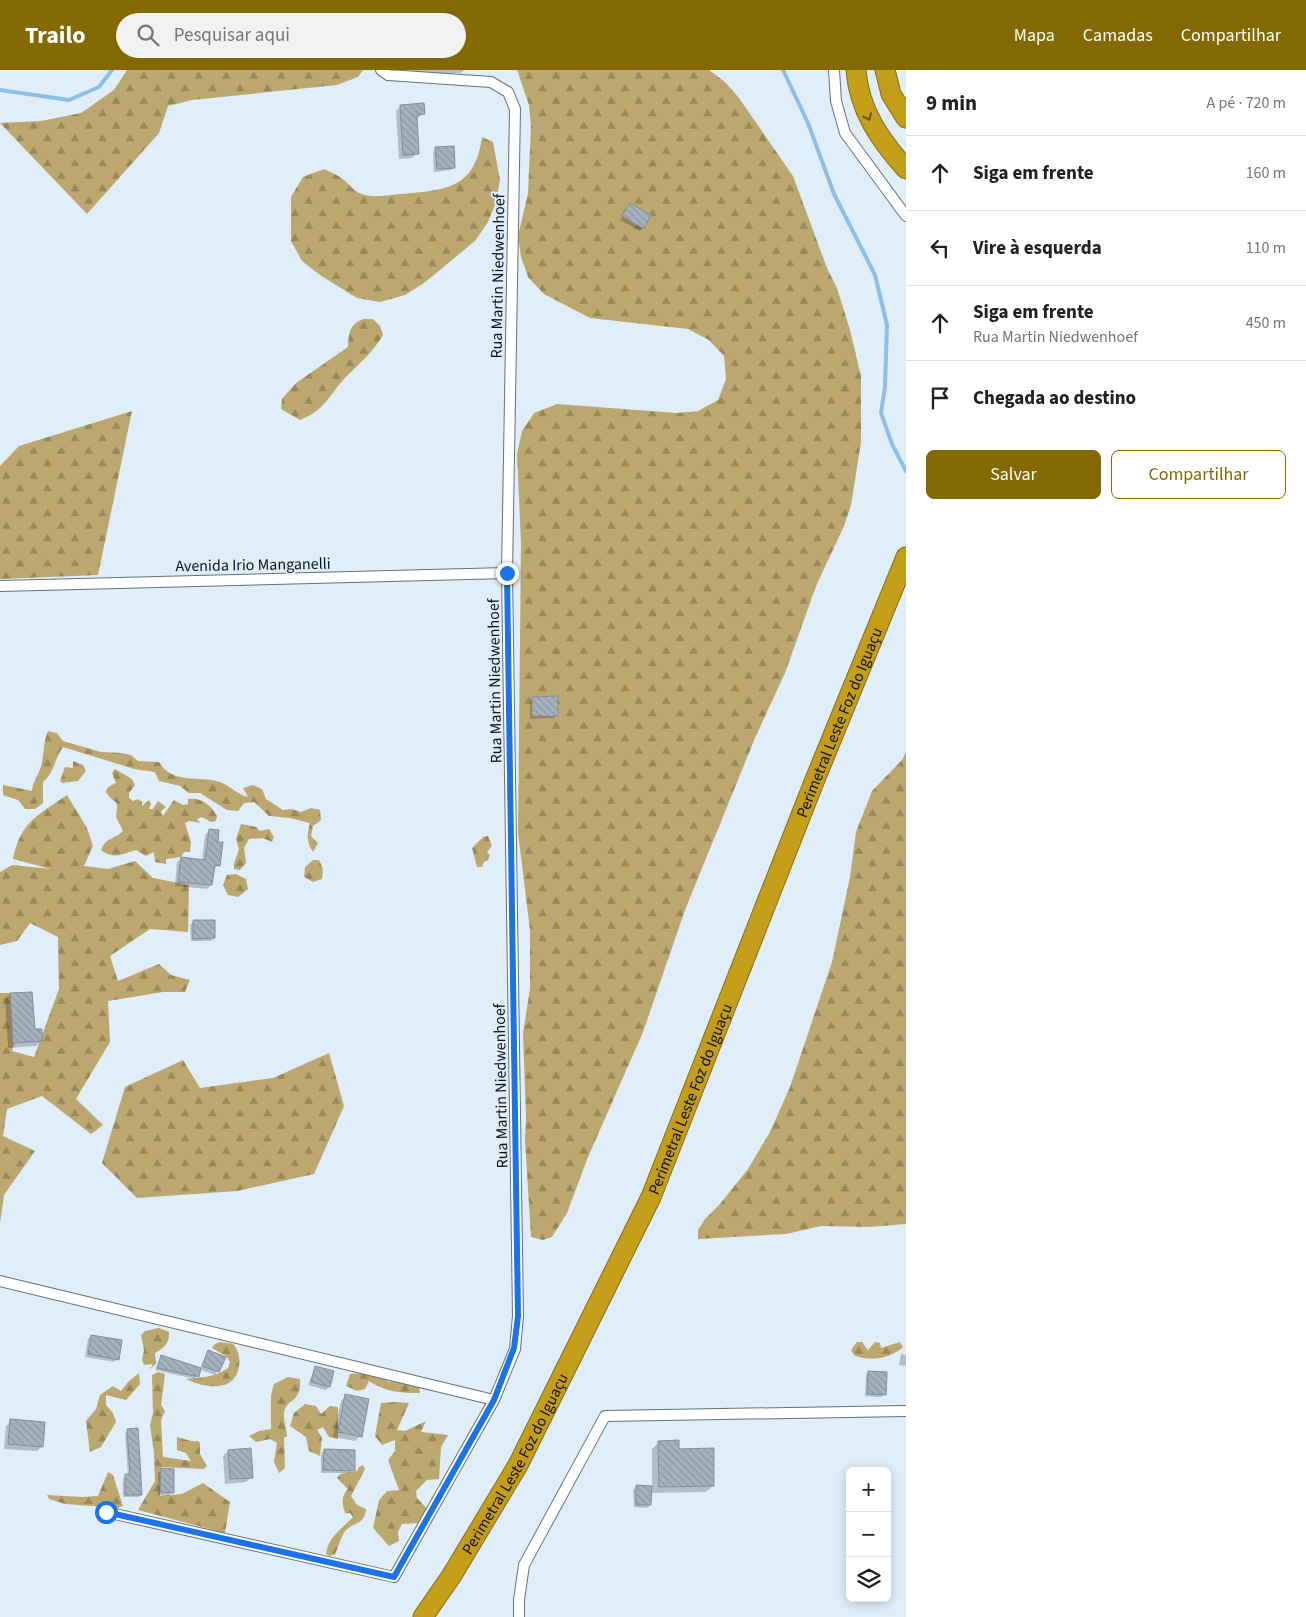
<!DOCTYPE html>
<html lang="pt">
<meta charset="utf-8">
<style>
:root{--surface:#fff;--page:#f2f2f2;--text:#202124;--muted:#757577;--line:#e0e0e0;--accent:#846801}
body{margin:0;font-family:"Source Sans 3",sans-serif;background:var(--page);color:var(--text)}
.controls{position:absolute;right:15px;bottom:15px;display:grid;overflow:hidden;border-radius:8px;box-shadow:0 2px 12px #0003}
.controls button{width:45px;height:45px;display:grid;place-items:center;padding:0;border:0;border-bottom:1px solid var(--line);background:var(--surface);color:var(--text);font:25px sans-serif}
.stop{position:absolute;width:15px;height:15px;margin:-11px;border:4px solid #1a73e8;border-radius:50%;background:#fff}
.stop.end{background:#1a73e8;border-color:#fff;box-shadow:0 1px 5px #0008}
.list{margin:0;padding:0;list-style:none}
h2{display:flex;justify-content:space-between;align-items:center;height:65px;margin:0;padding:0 20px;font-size:21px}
h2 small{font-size:16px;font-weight:400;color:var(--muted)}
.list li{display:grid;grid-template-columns:32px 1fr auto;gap:15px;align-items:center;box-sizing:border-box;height:75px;padding:0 20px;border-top:1px solid var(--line)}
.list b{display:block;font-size:19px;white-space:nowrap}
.list p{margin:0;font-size:16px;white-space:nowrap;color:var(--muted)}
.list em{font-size:16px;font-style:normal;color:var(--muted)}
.actions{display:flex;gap:10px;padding:15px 20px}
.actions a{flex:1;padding:11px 0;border:1px solid var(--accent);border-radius:8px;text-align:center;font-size:18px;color:var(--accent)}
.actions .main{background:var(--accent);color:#fff}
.icon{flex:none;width:28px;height:28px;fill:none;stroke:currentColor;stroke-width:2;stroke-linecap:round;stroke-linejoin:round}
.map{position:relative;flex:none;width:906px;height:1547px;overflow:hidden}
header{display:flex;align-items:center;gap:30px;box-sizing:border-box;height:70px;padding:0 25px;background:var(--accent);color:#fff}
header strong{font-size:24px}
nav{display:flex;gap:28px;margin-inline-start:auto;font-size:18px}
.search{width:350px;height:45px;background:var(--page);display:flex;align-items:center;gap:12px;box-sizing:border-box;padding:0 18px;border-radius:28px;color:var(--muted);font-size:19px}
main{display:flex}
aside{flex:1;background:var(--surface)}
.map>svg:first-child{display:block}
.forest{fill:url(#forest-firs)}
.shadow{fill:#0003}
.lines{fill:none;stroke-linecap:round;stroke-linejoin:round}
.stream{stroke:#8cbfe8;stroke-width:4}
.building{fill:url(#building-back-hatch);stroke:#828f99}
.street-casing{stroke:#64717b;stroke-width:12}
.highway-casing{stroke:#846d18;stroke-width:21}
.street{stroke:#fff;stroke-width:10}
.highway{stroke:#c49e19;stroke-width:19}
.oneway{stroke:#695818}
.route{stroke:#1a73e8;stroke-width:6}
.labels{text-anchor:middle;stroke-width:4;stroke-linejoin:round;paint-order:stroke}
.street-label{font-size:16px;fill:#0e1216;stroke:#dfeef9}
</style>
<header>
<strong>Trailo</strong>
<div class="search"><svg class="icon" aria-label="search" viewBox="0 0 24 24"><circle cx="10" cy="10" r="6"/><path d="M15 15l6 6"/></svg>Pesquisar aqui</div>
<nav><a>Mapa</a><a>Camadas</a><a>Compartilhar</a></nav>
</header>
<main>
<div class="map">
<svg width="906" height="1547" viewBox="0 0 906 1547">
<defs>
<pattern id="forest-firs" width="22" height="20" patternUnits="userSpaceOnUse" patternTransform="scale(1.25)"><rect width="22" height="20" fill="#bca76e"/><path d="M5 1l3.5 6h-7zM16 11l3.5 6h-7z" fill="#978759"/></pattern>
<pattern id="building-back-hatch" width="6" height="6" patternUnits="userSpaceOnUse" patternTransform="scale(1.25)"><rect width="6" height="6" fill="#a5b2bd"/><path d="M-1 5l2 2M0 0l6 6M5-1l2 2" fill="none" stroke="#8d98a2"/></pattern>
</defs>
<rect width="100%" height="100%" fill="#dfeef9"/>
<path class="forest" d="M127,0H363L358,7L337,15L192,30L168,36L159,63L87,144L0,53L41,51L81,43L114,20Z
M517,0H709L725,12L739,28L793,106L827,198L837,218L850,260L861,306V372L851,435L844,456L816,516L785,603L755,668L685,840L643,962L588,1087L567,1143L552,1167L543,1170L531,1167L525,1070L526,1048L523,963L530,919V860L518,763L521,473L517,384L522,361L534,343L557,334L677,343L698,341L718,330L726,309L724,286L709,270L688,259L590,248L544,224L528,207L521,187L518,166L528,123L531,56L529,35Z
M482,67L493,72L500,110L496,132L488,152L475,171L424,213L405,225L380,232L357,228L320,205L302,191L291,171V127L303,107L324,99C330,102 338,105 344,110C349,114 353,120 359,123C370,129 389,125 401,124C446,120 475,119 482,67Z
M363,249H373L380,256L383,265C373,282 361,292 347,306C329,324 326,340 300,350L281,339L282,329L296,313L348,277C349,263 349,255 363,249Z
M132,341L98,505L0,509V396L19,376Z
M48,661L57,663L63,671L101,682L121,683L131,685L138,691L159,692C172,715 199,705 220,712C230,716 237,724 248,727L243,718L253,715L262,719L266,729L283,740L292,739L301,742L311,738L320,740L321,750L313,756L311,766L318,773L313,782C306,771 307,765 310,753L290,748L269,746L254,732L244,733L238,741L227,740L200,723H189L180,716L159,711L155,702L134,699L63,677C54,689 55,702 43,712V733L35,739H25L18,730L3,725V715L32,721C33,712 36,709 39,702C45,689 42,674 48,661Z
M906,682V1154L869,1157L821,1156L786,1164L698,1169V1160L705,1149L720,1134L748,1099L770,1062L790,1017L832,892L850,807L856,762L872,721L902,690Z
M73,691L83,695L86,701L78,711L62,713L60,711L65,697L73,698Z
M115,699L132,709L135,715L129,723V728L133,731L138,729L142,732V736L149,730L151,734L149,739H153L158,731L166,737L161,741L163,746L174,730L183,735L188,734V729C201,727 211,735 217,746L216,751L211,752L202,747L197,749L200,753L189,751L185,753L191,772L190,782H184L181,787L166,789V794L155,792L154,782L146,786L136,780C122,784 114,790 101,780C105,768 115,769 123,761L116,747C119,725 116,738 106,722L108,717L116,713L112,703Z
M67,725L87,758L93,776L84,796L108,799L135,791L153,808L189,815L188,862L150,859L110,886L118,911L159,894L171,905L190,910L185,922H163L108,931L110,972L76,1029L103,1055L91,1064L42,1026L7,1039L3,1066L35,1081L4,1125L0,1153V923H29L12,981L34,987L59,919L58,867L30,853L17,871L0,875V802L12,795L51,799L13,789C21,751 37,746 67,725Z
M241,754L256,757L260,761L269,759L274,767L272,772L263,768L249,769L244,778L246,793L240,800L234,799V794L239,779L236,769Z
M488,766L492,776L487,782L490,785L488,790L484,792L482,797H477L472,778L483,767Z
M313,790H319L323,799L322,809L313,812L304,807L305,797Z
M236,804L246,809L248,819L238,827L228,825L223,815L227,805Z
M329,983L344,1036L314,1104L237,1121L137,1128L102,1093L125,1017L183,990L200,1018L273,1008Z
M159,1258L169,1262C170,1273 164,1278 155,1283L156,1293L150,1300L153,1294L144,1295L142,1290L144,1280L141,1265L145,1261Z
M220,1272L233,1274C239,1281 240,1287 239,1296C235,1323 206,1318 188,1310L186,1309C200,1308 215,1307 228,1298L230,1292L226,1286L212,1278L215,1274Z
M857,1272H862L868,1280L875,1272L880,1273L881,1278L900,1272L903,1277C890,1289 869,1292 854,1285L851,1280Z
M158,1302L165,1304L161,1335L165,1341L161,1350L163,1387L191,1391L186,1383L177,1380V1367L191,1371H198L200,1373V1384L207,1396L204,1399L161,1397L160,1426L182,1424L203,1413L230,1432L225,1463L138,1440L155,1411L154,1383L150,1355L153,1343L152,1305Z
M372,1302L384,1304L388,1312L402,1309L419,1315L420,1323C400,1323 386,1322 369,1311L365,1319L357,1321L346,1316L350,1304Z
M139,1303L140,1314L126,1330L106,1325V1335L113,1343L116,1352L101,1377L90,1382L86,1351L96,1339L100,1325L113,1316L121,1321L128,1312Z
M288,1307L300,1309C302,1334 286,1328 284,1343C283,1350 287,1359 287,1367H284L285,1398L279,1403L274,1392L277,1373L270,1369L256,1372L249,1366L259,1361L271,1359V1325L274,1314Z
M395,1332L409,1333L397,1360L405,1361L426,1351L421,1362L448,1365L441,1377L439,1409L427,1410L416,1421L417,1428L429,1441L420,1453L402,1454L398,1462L399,1471L389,1476L373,1458L379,1430L387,1421L399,1420L388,1390L395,1381V1370L382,1375L375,1366L381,1333Z
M305,1334L316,1336L321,1344L330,1336L338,1337V1369L329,1367L323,1357L317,1360L322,1368L320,1386L309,1381L306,1367L290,1356L294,1343Z
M363,1395L365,1399L351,1426L357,1435L366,1439C365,1455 353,1452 345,1461C341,1467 338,1478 335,1484L330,1486L326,1484C328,1467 343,1458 353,1447L350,1443H345C342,1434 341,1426 348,1419L337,1408L340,1404L357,1401L359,1397Z
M108,1402L113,1405L123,1436L118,1438L65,1434L49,1429L47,1425L82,1427L98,1426Z"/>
<path class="shadow" d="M410,0H464L461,3L410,4Z
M401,36L423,44L416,49L417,83L412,88L399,89L396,41Z
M436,79L454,97L451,100L434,102L433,82Z
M630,135L643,158L640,161L620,150Z
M533,628L557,645L554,648L530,649V631Z
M210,760L216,773L219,795L213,799L211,815L207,819L175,816L177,792L182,788L202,791L205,765Z
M193,852L214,868L211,871H191L190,855Z
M10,924L41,971L36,976L8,978L5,929Z
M92,1266L118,1289L114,1292L85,1287L88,1269Z
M208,1281L224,1287L215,1305L199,1299L195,1309L155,1300L161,1287L200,1299Z
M901,1284L906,1285V1296L899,1295Z
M315,1297L329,1317L326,1320L308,1315Z
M869,1302L884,1324L881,1327L865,1326L866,1305Z
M346,1326L360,1366L355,1371L333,1367L341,1331Z
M11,1351L42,1376L37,1381L4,1379L6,1356Z
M128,1360L141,1425L139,1427H123V1408L128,1406L125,1363Z
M659,1372L678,1380L713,1416L706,1422L650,1423V1435L647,1438L634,1437L633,1420L636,1417H652V1379Z
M228,1381L251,1407L246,1412L225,1414L223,1386Z
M324,1381L353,1400L350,1403H321V1384Z
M162,1400L172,1422L169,1426L158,1425V1403Z"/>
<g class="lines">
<path class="stream" d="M783,0L808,53L834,124L875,205L887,255L885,317L881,343L892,374L906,401
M0,20L69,30L99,17L112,0"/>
</g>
<path class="building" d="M424,33L425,44L417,45L419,84L403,85L400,35Z
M454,76L455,98L437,99L435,77Z
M630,133L651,145L644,159L622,146Z
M558,626V646H532V627Z
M209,759L219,760L218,772H223L220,796L215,795L212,815L178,812L181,787L205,790Z
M193,850H215V868L193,869Z
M32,922L35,959H42V971L13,973L10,923Z
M91,1265L122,1270L119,1290L88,1284Z
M208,1280L226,1287L219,1302L202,1296Z
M161,1285L201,1298L199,1307L157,1298Z
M315,1296L334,1301L330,1317L311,1312Z
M868,1301L887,1302L886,1325L867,1324Z
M345,1324L369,1329L362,1367L338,1362Z
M10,1349L45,1352L43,1377L8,1374Z
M138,1358L142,1425H125V1404H130L127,1359Z
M679,1370V1379L714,1378V1416L659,1417L658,1371Z
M251,1378L253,1408L230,1409L228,1380Z
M324,1379L355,1380V1401L323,1400Z
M161,1398L174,1399V1423L160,1422Z
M636,1415L652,1416L651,1435H636Z"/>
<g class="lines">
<g class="street-casing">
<path id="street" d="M834,0L836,31L845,63L906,146
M0,516L507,503
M0,1211L494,1330
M106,1442L394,1507L494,1330L515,1279L518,1246L507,503L515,39L508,22L491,12L388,5L381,0
M519,1547V1530L524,1495L605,1346L906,1341"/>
</g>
<g class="highway-casing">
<g id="highway">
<path d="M856,0C859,40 880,70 906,99"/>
<path d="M885,0L891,24L906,48"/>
<path id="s1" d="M423,1547L452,1505L518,1395L651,1127L814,712L906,487"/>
</g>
</g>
<use href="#street" class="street"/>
<use href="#highway" class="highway"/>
</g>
<defs><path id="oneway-chevron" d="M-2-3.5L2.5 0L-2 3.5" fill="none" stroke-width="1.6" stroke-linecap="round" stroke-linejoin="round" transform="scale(1.25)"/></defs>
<use class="oneway" href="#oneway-chevron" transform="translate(868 47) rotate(66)"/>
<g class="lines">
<path class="route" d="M106,1442L394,1507L494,1330L514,1278L518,1246L507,503"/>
</g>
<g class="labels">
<g class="street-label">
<text transform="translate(497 206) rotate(-89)" y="6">Rua Martin Niedwenhoef</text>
<text transform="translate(253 494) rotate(-1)" y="6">Avenida Irio Manganelli</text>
<text transform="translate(494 611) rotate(-91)" y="6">Rua Martin Niedwenhoef</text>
<text dy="6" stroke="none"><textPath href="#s1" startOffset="989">Perimetral Leste Foz do Iguaçu</textPath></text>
<text transform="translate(500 1016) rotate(-91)" y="6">Rua Martin Niedwenhoef</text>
<text dy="6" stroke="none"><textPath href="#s1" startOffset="584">Perimetral Leste Foz do Iguaçu</textPath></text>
<text dy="6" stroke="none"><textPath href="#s1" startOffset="179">Perimetral Leste Foz do Iguaçu</textPath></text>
</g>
</g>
</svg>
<div class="controls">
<button>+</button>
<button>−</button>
<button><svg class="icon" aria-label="layers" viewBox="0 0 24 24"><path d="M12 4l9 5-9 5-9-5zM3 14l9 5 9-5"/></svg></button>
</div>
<div class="stop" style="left:106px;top:1442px"></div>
<div class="stop end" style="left:507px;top:503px"></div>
</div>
<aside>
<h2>9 min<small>A pé · 720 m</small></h2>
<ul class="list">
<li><svg class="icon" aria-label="ahead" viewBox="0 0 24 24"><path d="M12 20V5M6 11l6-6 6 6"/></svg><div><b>Siga em frente</b></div><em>160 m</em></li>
<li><svg class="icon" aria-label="left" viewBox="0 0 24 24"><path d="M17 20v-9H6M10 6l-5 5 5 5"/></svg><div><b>Vire à esquerda</b></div><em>110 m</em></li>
<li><svg class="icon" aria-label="ahead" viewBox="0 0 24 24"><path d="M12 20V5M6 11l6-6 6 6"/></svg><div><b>Siga em frente</b><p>Rua Martin Niedwenhoef</p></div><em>450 m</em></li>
<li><svg class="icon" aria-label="arrive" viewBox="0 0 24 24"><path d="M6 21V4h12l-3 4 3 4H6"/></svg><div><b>Chegada ao destino</b></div></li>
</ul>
<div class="actions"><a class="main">Salvar</a><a>Compartilhar</a></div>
</aside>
</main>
